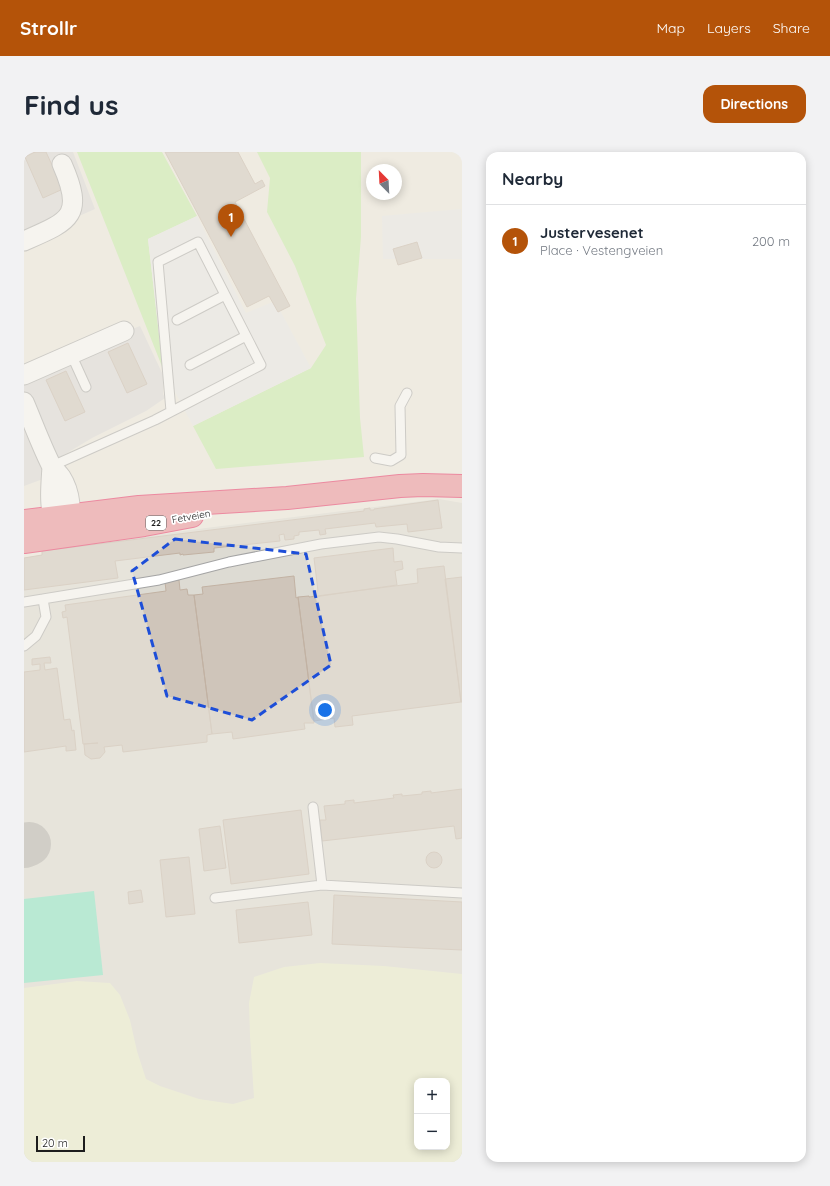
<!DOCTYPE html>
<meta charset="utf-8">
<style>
:root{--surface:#fff;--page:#f2f2f3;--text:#1f2937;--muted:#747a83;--line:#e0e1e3;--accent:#b45309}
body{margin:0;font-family:Quicksand,sans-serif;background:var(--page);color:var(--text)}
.controls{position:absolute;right:12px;bottom:12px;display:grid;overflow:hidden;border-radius:8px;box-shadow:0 2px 10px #0003}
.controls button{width:36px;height:36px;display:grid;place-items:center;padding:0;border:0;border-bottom:1px solid var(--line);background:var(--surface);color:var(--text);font:20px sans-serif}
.compass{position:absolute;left:342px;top:12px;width:36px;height:36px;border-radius:50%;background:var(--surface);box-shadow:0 2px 10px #0003;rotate:336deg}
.scale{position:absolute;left:12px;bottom:10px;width:49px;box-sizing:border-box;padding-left:4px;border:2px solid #1d1d1d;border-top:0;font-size:11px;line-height:14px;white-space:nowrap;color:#1d1d1d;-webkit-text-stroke:3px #fff;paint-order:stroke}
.you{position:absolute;left:301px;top:558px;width:14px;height:14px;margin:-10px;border:3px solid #fff;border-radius:50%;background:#1a73e8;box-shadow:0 0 0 6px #1a73e833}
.badge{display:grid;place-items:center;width:26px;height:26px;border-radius:50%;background:var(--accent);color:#fff;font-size:13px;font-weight:700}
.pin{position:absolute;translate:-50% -33px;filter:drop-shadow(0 1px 2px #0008)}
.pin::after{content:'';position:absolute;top:21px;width:14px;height:12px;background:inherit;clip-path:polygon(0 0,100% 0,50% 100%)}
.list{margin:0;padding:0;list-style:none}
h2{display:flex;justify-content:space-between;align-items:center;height:52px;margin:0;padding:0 16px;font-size:17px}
h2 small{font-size:13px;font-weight:400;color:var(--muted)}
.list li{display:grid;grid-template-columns:26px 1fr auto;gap:12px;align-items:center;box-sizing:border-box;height:72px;padding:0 16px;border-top:1px solid var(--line)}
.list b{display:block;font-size:15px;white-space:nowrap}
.list p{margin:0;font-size:13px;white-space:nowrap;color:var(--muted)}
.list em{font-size:13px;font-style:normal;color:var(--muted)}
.map{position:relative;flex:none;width:438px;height:1010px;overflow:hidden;border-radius:12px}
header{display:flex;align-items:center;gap:24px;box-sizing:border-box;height:56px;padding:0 20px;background:var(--accent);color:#fff}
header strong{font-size:19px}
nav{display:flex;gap:22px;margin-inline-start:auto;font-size:14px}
.intro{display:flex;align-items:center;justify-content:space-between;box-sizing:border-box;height:96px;padding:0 24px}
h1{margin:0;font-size:28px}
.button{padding:10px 18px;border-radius:12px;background:var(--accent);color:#fff;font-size:14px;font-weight:700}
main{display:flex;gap:24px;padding:0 24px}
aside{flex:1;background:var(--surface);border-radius:12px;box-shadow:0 2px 10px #0003}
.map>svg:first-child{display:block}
.residential{fill:#dbdada}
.airport{fill:#dddbd3;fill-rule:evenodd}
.farmland{fill:#ebf0cb;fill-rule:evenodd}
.grass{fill:#c3efa2}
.pitch{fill:#78e6c2}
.parking{fill:#e9e9e9}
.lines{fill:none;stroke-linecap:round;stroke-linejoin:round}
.taxiway{stroke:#adaba6;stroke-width:44}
.building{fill:#cfc5ba;stroke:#c2b2a3}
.lane-casing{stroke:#a4a4a4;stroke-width:11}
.street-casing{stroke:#a4a4a4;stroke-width:21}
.highway-casing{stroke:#e81450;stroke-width:24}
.lane{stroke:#fff;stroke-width:9}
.street{stroke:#fff;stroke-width:19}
.highway{stroke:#ee818f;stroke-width:22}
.marked{fill:none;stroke:#1d4ed8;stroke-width:3;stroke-dasharray:8 5;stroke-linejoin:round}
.labels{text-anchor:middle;stroke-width:3.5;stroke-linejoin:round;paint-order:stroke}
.shield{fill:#fff;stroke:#616161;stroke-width:1}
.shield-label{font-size:9px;font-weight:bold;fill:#1d1d1d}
.street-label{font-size:10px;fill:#1d1d1d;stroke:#fff}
</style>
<header>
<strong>Strollr</strong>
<nav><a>Map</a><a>Layers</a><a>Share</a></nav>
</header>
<div class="intro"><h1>Find us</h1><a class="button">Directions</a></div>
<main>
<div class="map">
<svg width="438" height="1010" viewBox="0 0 438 1010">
<rect width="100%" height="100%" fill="#efebe1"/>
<path class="residential" d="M0,0H49L71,57L0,88Z
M116,174L139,223V242L141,246L122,259L68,286L38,304L19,327L0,334V220Z"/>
<path class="airport" d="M415,347L438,351V1010H0V406L18,403V399L174,377ZM393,929H423V995H393Z"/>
<path class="farmland" d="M296,811L360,814L438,822V1010H0V836L53,829L86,831L96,843L106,868L113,899L122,927L136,934L175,947L209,952L230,946L226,884L225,851L230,825L260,815ZM393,929H423V995H393Z"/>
<path class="grass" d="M53,0H138L173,64L124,87L139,217Z
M233,0H337V85L332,147L336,266L340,305L192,317L169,274L287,216L302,193L271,114L243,60L246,26Z"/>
<path class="pitch" d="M70,739L79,823L0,831V747Z"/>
<path class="parking" d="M437,57L438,107H359L358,64Z
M173,64L222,161L251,149L287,216L169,274L139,217L124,87Z"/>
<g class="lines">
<path class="taxiway" d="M0,694L5,692"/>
</g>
<path class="building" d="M11,0H22L39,37L19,46L1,5Z
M141,0H214L231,32L238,28L241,34L211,50L266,154L254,160L245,144L223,155Z
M393,90L398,106L374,113L369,97Z
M104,191L123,232L103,241L84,200Z
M42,219L61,260L41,269L22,228Z
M414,348L418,376L384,380L383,372L352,375L351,371L301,377L302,382L296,383L295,378L275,380V383L270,384V387L261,388L260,382L255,383L256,389L190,396V400L159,403V402L156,403V401L91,409L94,426L0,438V406L18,403V399L340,359V357L346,356V358H350V357Z
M369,396L370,410L378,409L379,417L371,419L373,433L290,445L289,439H294L290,406Z
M420,414L437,550L328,564L329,573L311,575L310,566L290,569L274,445L285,444V445L394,431L393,417Z
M270,424L272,446L274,445L290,571H280L281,577L209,587L208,580L188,582L170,443L179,442L178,435Z
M438,425V550H437L421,427Z
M155,428L156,438L163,437L164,443H170L188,582L183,583V590L99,600L98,593L80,595L81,600L76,606L67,607L61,603L60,592L74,591L59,592L43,465L39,466L38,460L42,459L41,453L142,439L141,430Z
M26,505L27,511H20L21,518L33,516L40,568L46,567L48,579L50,578L52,598L42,599V594L0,600V520L16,518V512L8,513V507Z
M438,637V686L432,687L430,674L298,689L296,668H302L300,654L321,652V649L330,648V651L370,646L369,643L378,642V644L398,642V640L407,639V641Z
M277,658L285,722L207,732L199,668Z
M196,674L202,716L180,719L175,677Z
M402 708a8 8 0 1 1 16 0a8 8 0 1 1-16 0Z
M165,705L171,762L142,765L136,708Z
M117,738L119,750L105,752L104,740Z
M310,743L438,750V798L308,792Z
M284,750L288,783L215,791L212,758Z"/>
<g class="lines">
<g class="lane-casing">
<path id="lane" d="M153,168L201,143
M47,202L62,235
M166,213L222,184
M351,306L367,309L377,303L376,254L383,241
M28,314L131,268L237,213L174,90L134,110L147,259
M0,450L135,428L205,410L297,392L355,385L373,387L415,395L438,396
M0,494L12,484L22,465L19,447
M289,655L298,733
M191,746L298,733L438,741"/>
</g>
<g class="street-casing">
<path id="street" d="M0,89C46,69 61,64 38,12
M0,223L100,179
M0,250C9,271 17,293 27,313C30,317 34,321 37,325C46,339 50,363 42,378
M28,314C27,335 23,359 35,378"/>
</g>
<g class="highway-casing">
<path id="highway" d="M0,369L115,355L263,346L376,334L399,333L438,334
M0,390L120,373L168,364"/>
</g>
<use href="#lane" class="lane"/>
<use href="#street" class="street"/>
<use href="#highway" class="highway"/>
</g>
<path d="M0 0H438V1010H0ZM151,387L282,402L307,513L228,568L143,544L108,419Z" fill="#efebe1" fill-opacity=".55" fill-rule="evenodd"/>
<path class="marked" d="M151,387L282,402L307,513L228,568L143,544L108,419Z"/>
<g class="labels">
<rect class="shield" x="122" y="364" width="20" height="14" rx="3"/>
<g class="shield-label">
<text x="132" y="374">22</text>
</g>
<g class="street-label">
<text transform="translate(167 364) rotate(-10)" y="4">Fetveien</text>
</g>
</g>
</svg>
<div class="controls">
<button>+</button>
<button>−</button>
</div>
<svg class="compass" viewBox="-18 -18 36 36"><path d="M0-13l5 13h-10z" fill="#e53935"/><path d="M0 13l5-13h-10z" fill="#747a83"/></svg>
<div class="scale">20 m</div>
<div class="you"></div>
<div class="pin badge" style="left:207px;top:85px">1</div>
</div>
<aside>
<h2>Nearby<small></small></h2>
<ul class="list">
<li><span class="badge">1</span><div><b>Justervesenet</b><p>Place · Vestengveien</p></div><em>200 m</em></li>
</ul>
</aside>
</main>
